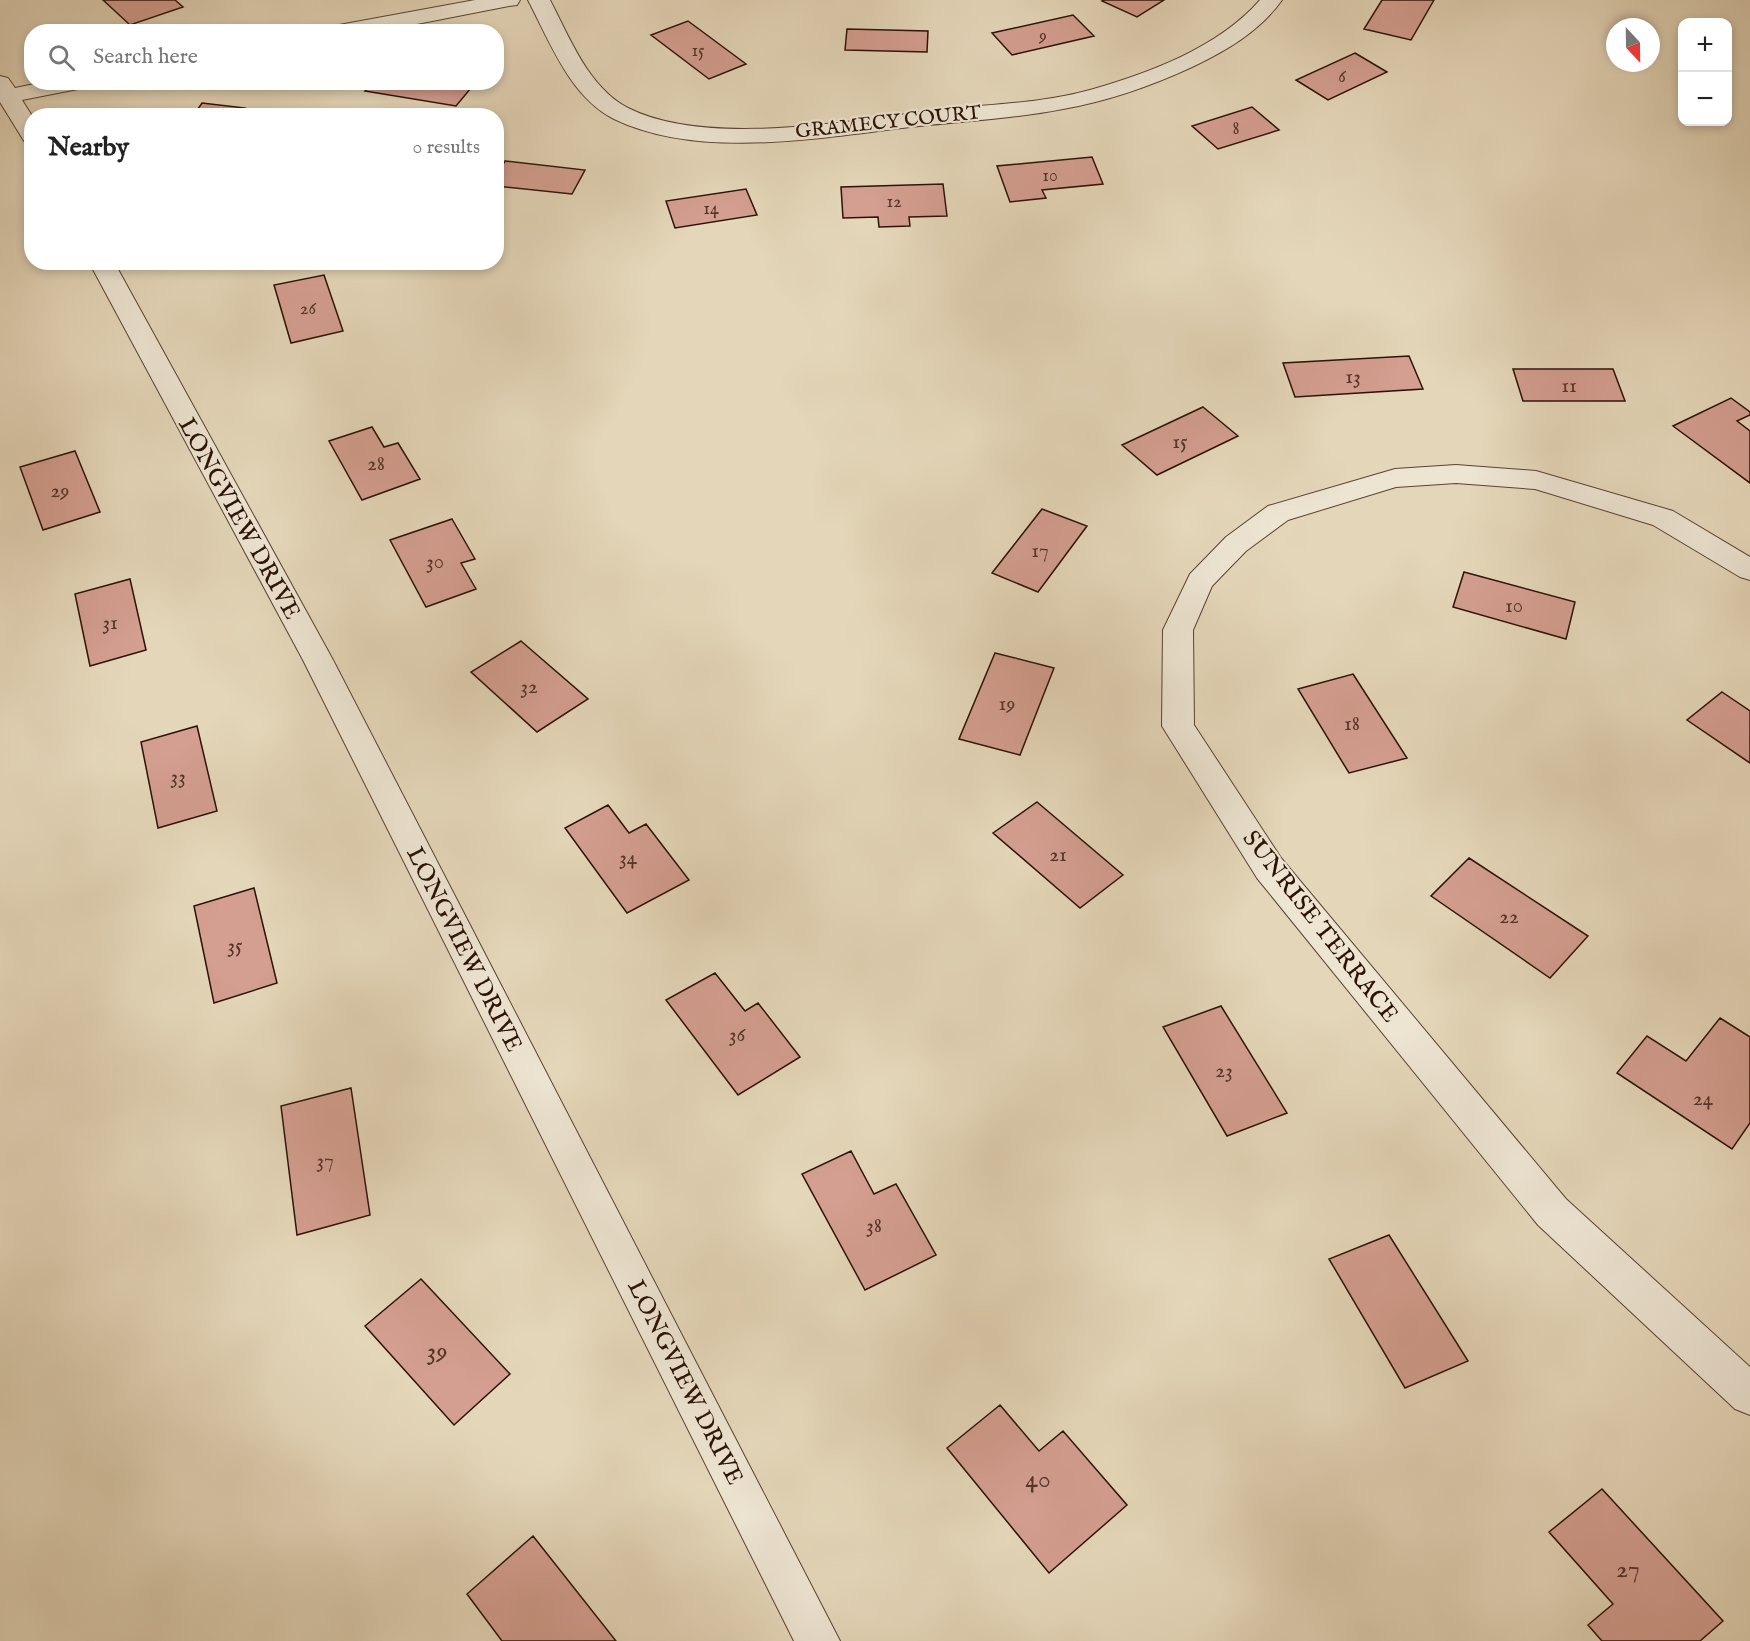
<!DOCTYPE html>
<meta charset="utf-8">
<style>
:root{--surface:#fff;--page:#f2f2f2;--text:#222;--muted:#767676;--line:#e0e0e0}
body{margin:0;font-family:"IM FELL English",serif;background:var(--page);color:var(--text)}
.controls{position:absolute;right:18px;top:18px;display:grid;overflow:hidden;border-radius:12px;box-shadow:0 3px 9px #0003}
.controls button{width:54px;height:54px;display:grid;place-items:center;padding:0;border:0;border-bottom:2px solid var(--line);background:var(--surface);color:var(--text);font:30px sans-serif}
.compass{position:absolute;left:1606px;top:18px;width:54px;height:54px;border-radius:50%;background:var(--surface);box-shadow:0 3px 9px #0003;rotate:158deg}
.list{margin:0;padding:0;list-style:none}
h2{display:flex;justify-content:space-between;align-items:center;height:78px;margin:0;padding:0 24px;font-size:26px}
h2 small{font-size:20px;font-weight:400;color:var(--muted)}
.icon{flex:none;width:33px;height:33px;fill:none;stroke:currentColor;stroke-width:2;stroke-linecap:round;stroke-linejoin:round}
.map{position:relative;flex:none;width:1750px;height:1641px;overflow:hidden}
.search{position:absolute;background:var(--surface);box-shadow:0 3px 9px #0003;left:24px;top:24px;width:480px;height:66px;display:flex;align-items:center;gap:15px;box-sizing:border-box;padding:0 21px;border-radius:24px;color:var(--muted);font-size:22px}
.panel{position:absolute;background:var(--surface);box-shadow:0 3px 9px #0003;left:24px;top:108px;width:480px;height:162px;border-radius:24px}
.map>svg:first-child{display:block}
.building{fill:#d49e90;stroke:#2c1206;stroke-width:1.5}
.lines{fill:none;stroke-linecap:round;stroke-linejoin:round}
.minor-casing{stroke:#5a4333;stroke-width:2}
.minor{fill:#ede4d2;fill-rule:evenodd}
.labels{text-anchor:middle;stroke-width:4.5;stroke-linejoin:round;paint-order:stroke}
.far-number-label{font-size:18px;fill:#563528}
.far-street-label{font-size:20px;fill:#2c1206;stroke:#ede4d2}
.number-label{font-size:21px;fill:#563528}
.street-label{font-size:24px;fill:#2c1206;stroke:#ede4d2}
.near-number-label{font-size:26px;fill:#563528}
</style>
<div class="map">
<svg width="1750" height="1641" viewBox="0 0 1750 1641">
<rect width="100%" height="100%" fill="#e4d6b9"/>
<filter id="stains"><feTurbulence type="fractalNoise" baseFrequency=".00333" numOctaves="4"/><feColorMatrix values="0 0 0 0 .2 0 0 0 0 .09 0 0 0 0 .02 0 0 0 .5 -.17"/></filter>
<radialGradient id="worn" r=".72"><stop offset=".6" stop-color="#630" stop-opacity="0"/><stop offset="1" stop-color="#630" stop-opacity=".3"/></radialGradient>
<path class="building" d="M103,0H175L183,7L130,25Z
M1104,0H1164L1137,17L1102,1Z
M1382,0H1434L1411,40L1364,29Z
M1073,15L1094,36L1012,55L992,33Z
M688,21L746,64L709,79L651,35Z
M847,29L928,31L927,52L845,50Z
M1355,53L1387,72L1328,100L1296,80Z
M373,82H476L456,106L365,91Z
M202,103L245,108L239,116H193Z
M1252,107L1279,130L1218,149L1192,126Z
M1092,157L1103,184L1042,190L1046,198L1010,202L997,166Z
M505,161L585,170L572,194L496,186V176Z
M943,184L947,216L909,217L910,226L879,227L878,217L843,218L841,187Z
M746,189L757,215L675,228L666,201Z
M324,275L343,331L291,343L274,285Z
M1409,356L1423,389L1295,397L1283,363Z
M1513,369H1613L1625,401H1523Z
M1731,398L1750,412V415L1737,421L1750,431V483L1673,426Z
M1203,407L1238,436L1157,475L1122,445Z
M372,427L384,447L398,443L420,479L362,500L329,441Z
M75,451L100,512L43,530L20,467Z
M1042,509L1087,526L1038,592L992,573Z
M452,519L475,559L461,563L476,589L426,607L390,540Z
M1464,572L1575,602L1566,639L1453,607Z
M130,579L146,650L90,666L75,594Z
M521,641L588,699L537,732L471,672Z
M995,653L1054,668L1020,755L959,739Z
M1353,674L1407,758L1349,773L1298,689Z
M1722,692L1750,711V763L1687,720Z
M197,726L217,811L158,828L141,742Z
M1037,802L1123,875L1080,908L993,833Z
M608,805L629,833L646,824L689,880L627,913L565,828Z
M1469,858L1588,936L1550,978L1431,896Z
M254,888L277,983L214,1003L194,906Z
M715,973L745,1011L758,1003L800,1057L738,1095L666,1000Z
M1221,1006L1287,1113L1227,1136L1163,1027Z
M1720,1018L1750,1037V1123L1732,1149L1617,1073L1647,1036L1686,1061Z
M351,1088L370,1215L297,1235L281,1106Z
M851,1151L874,1194L896,1184L936,1255L865,1290L802,1174Z
M1389,1235L1468,1361L1405,1388L1329,1259Z
M421,1279L510,1374L454,1425L365,1326Z
M1000,1405L1039,1451L1063,1431L1127,1505L1049,1573L947,1448Z
M1602,1489L1723,1621L1700,1641H1602L1588,1625L1613,1604L1549,1532Z
M533,1536L616,1641H502L467,1594Z"/>
<g class="lines">
<g class="minor-casing">
<path id="minor" d="M475,0H520L517,5L509,6L376,32H328L331,27L339,25Z
M528,0H550C570,38 588,87 628,108C710,149 857,119 946,109C994,104 1043,103 1090,90C1149,73 1218,48 1260,0H1282C1260,31 1226,51 1192,67C1151,86 1108,101 1063,109C1013,119 961,121 910,127C820,138 699,160 614,119C570,97 550,42 528,0Z
M0,76L8,78L15,88L44,82H91L88,87L22,100L32,116V143L24,141L0,102Z
M89,262H114L333,660L840,1641H794L303,660Z
M1456,465L1536,471L1673,511L1750,557V580L1740,577L1653,525L1535,489L1456,483L1396,487L1288,520L1246,551L1212,586L1193,630L1194,725L1281,858L1566,1199L1750,1367V1415L1735,1409L1538,1225L1257,878L1162,726L1163,630L1190,574L1226,537L1268,506L1395,469Z"/>
</g>
<use href="#minor" class="minor"/>
</g>
<g class="labels">
<g class="far-number-label">
<text x="1043" y="41">9</text>
<text x="698" y="56">15</text>
<text x="1342" y="82">6</text>
<text x="1236" y="134">8</text>
<text x="1050" y="181">10</text>
<text x="894" y="207">12</text>
<text x="711" y="214">14</text>
<text x="308" y="314">26</text>
</g>
<g class="far-street-label">
<text transform="translate(888 121) rotate(-6)" y="7">GRAMECY COURT</text>
</g>
<g class="number-label">
<text x="1353" y="383">13</text>
<text x="1569" y="392">11</text>
<text x="1180" y="448">15</text>
<text x="376" y="470">28</text>
<text x="60" y="497">29</text>
<text x="1040" y="557">17</text>
<text x="435" y="568">30</text>
<text x="1514" y="612">10</text>
<text x="110" y="629">31</text>
<text x="529" y="693">32</text>
<text x="1007" y="710">19</text>
<text x="1352" y="730">18</text>
<text x="178" y="783">33</text>
<text x="1058" y="861">21</text>
<text x="628" y="864">34</text>
<text x="1509" y="923">22</text>
<text x="235" y="952">35</text>
<text x="737" y="1041">36</text>
<text x="1224" y="1077">23</text>
<text x="1703" y="1105">24</text>
<text x="325" y="1167">37</text>
<text x="874" y="1232">38</text>
</g>
<g class="street-label">
<text transform="translate(240 518) rotate(61)" y="8">LONGVIEW DRIVE</text>
<text transform="translate(1321 926) rotate(52)" y="8">SUNRISE TERRACE</text>
<text transform="translate(465 949) rotate(63)" y="8">LONGVIEW DRIVE</text>
<text transform="translate(686 1382) rotate(63)" y="8">LONGVIEW DRIVE</text>
</g>
<g class="near-number-label">
<text x="437" y="1359">39</text>
<text x="1038" y="1487">40</text>
<text x="1628" y="1577">27</text>
</g>
</g>
<rect width="100%" height="100%" filter="url(#stains)"/>
<rect width="100%" height="100%" fill="url(#worn)"/>
</svg>
<div class="controls">
<button>+</button>
<button>−</button>
</div>
<svg class="compass" viewBox="-18 -18 36 36"><path d="M0-13l5 13h-10z" fill="#e53935"/><path d="M0 13l5-13h-10z" fill="#767676"/></svg>
<div class="search"><svg class="icon" aria-label="search" viewBox="0 0 24 24"><circle cx="10" cy="10" r="6"/><path d="M15 15l6 6"/></svg>Search here</div>
<section class="panel">
<h2>Nearby<small>0 results</small></h2>
<ul class="list">
</ul>
</section>
</div>
